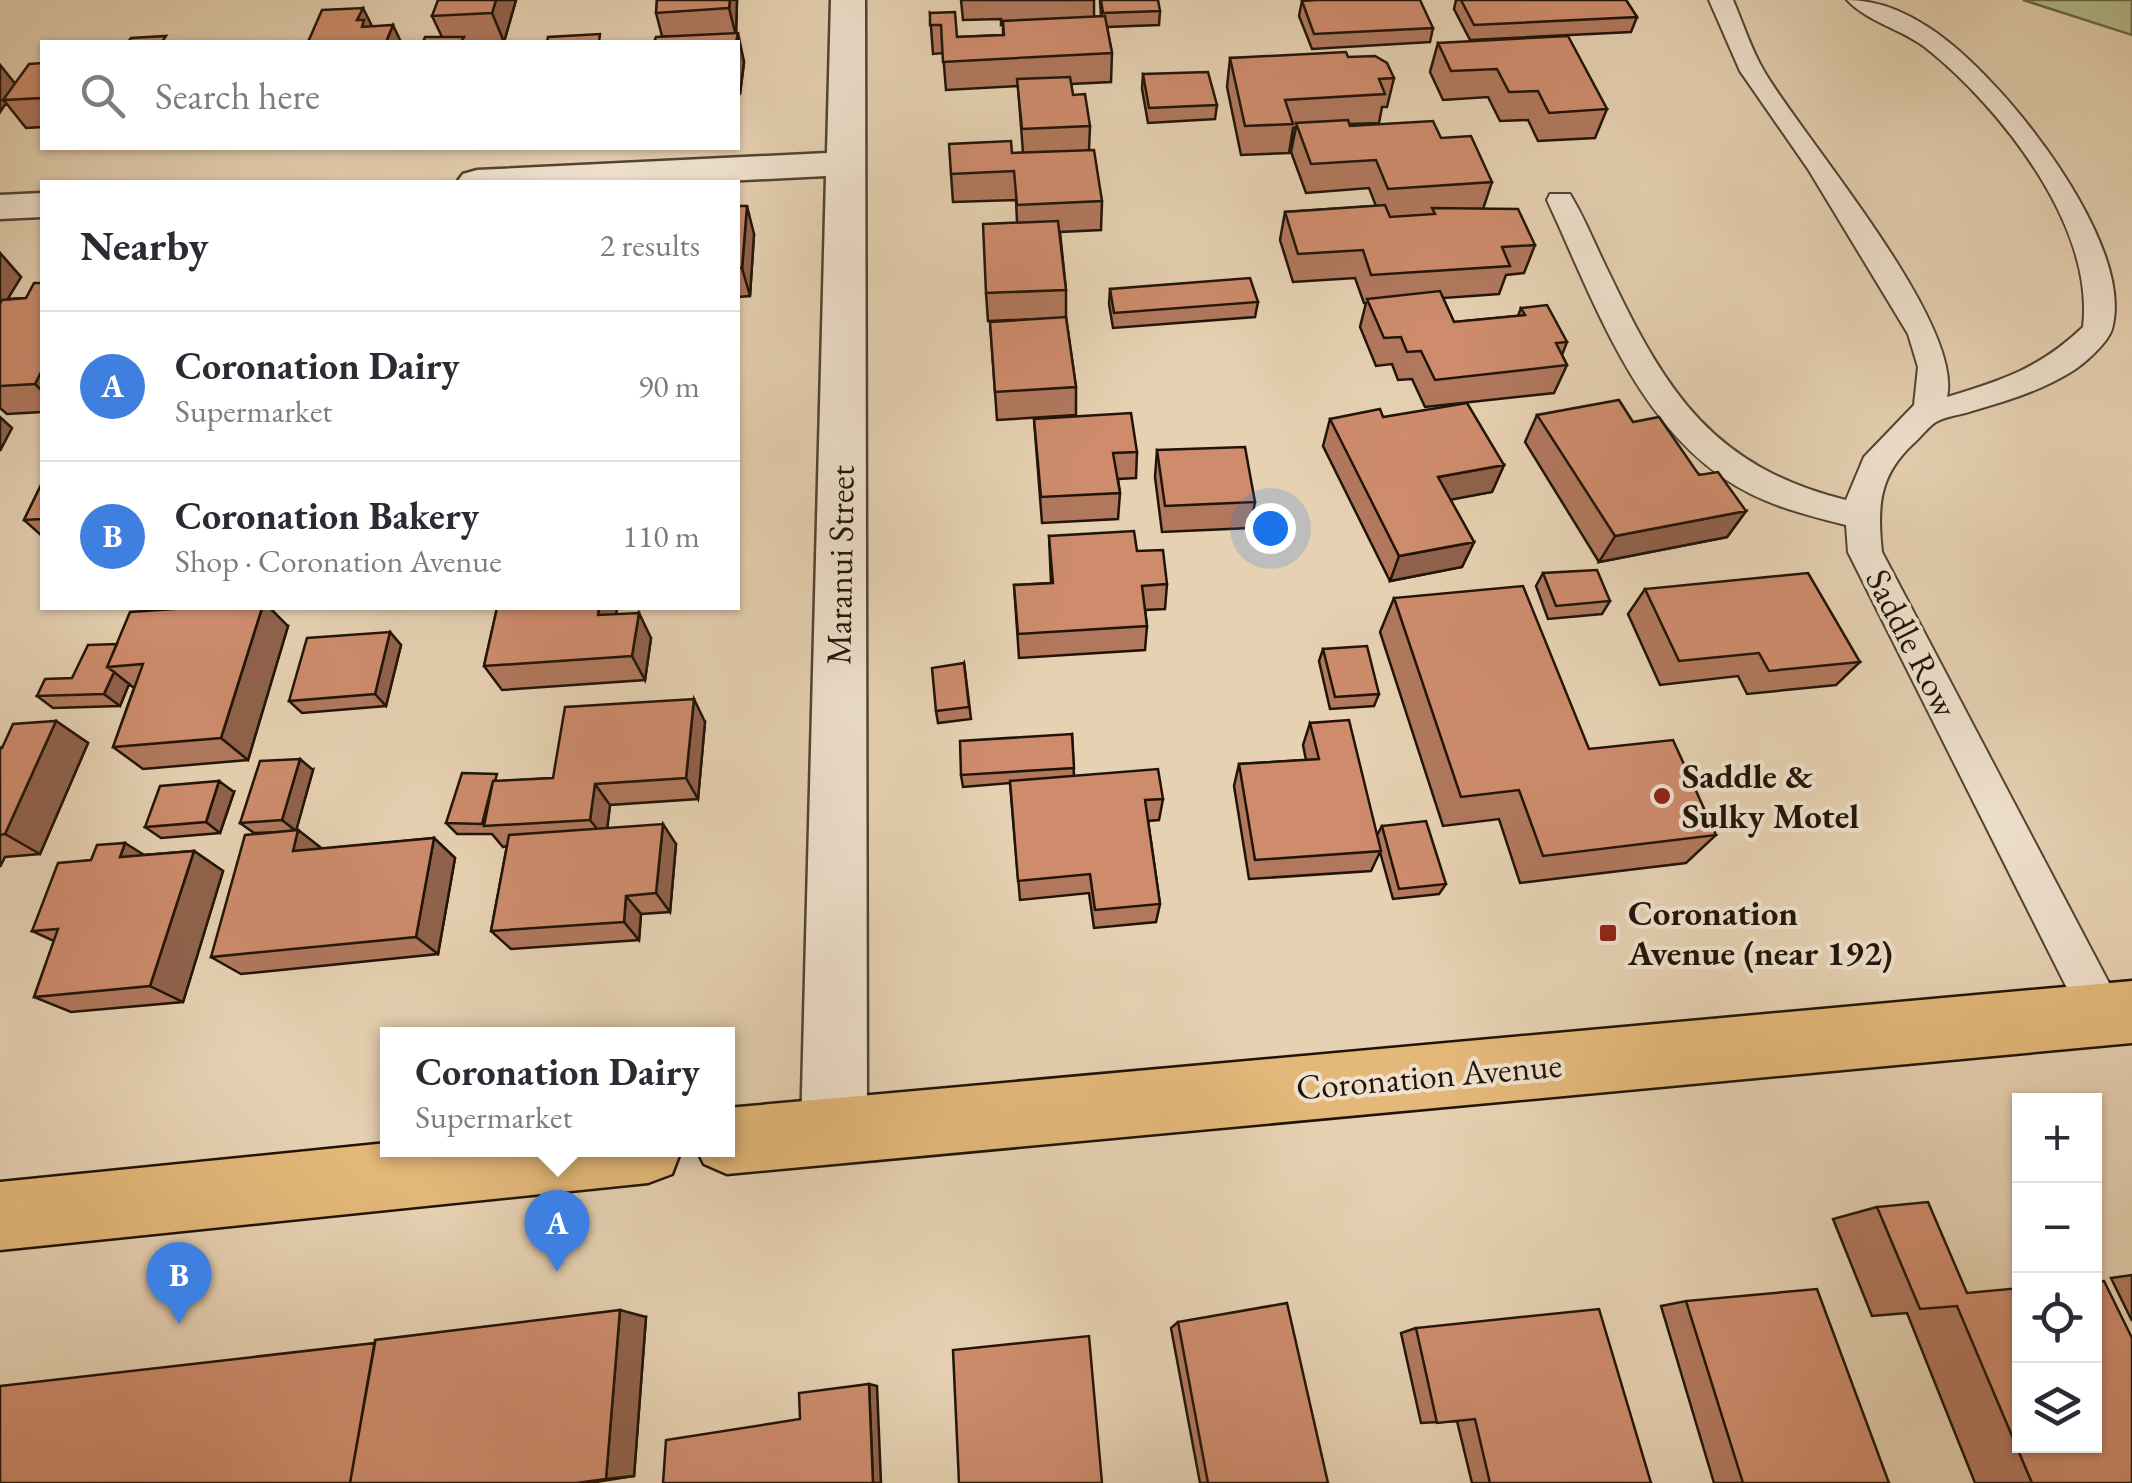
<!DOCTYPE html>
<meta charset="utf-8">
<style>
:root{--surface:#fff;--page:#f7f7f7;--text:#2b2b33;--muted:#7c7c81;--line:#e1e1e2;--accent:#1a73e8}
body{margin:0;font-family:"EB Garamond",serif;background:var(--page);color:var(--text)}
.controls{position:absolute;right:30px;bottom:30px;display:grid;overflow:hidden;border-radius:0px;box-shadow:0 2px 8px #0004}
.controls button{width:90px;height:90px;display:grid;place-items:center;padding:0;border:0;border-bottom:2px solid var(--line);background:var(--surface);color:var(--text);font:50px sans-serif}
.you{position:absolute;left:1270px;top:528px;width:35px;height:35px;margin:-25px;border:8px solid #fff;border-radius:50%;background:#1a73e8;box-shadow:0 0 0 15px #1a73e833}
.badge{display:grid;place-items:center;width:65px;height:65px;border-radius:50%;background:var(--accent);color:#fff;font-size:32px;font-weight:700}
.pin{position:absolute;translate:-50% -82px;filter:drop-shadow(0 2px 5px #0008)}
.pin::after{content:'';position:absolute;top:52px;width:35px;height:30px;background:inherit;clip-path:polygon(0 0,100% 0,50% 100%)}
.popup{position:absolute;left:380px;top:1027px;width:355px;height:130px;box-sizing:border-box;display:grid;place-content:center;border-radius:0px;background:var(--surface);filter:drop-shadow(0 2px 8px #0005);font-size:32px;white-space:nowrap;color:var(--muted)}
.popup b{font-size:38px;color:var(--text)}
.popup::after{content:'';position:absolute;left:50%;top:100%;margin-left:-20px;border:20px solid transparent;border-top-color:var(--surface)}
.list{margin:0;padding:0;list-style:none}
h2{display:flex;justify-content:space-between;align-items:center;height:130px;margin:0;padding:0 40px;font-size:42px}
h2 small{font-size:32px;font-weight:400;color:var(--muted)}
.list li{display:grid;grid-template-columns:65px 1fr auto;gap:30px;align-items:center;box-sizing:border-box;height:150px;padding:0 40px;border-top:2px solid var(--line)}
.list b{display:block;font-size:38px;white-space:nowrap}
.list p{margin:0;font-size:32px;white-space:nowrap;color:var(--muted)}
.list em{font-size:32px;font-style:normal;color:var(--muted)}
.icon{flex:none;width:55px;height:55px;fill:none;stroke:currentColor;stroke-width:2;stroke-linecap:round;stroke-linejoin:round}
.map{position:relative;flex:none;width:2132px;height:1483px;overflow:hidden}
.search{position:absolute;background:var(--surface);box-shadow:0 2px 8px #0004;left:40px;top:40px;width:700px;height:110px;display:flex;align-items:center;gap:25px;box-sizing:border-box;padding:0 35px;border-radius:0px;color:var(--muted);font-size:38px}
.panel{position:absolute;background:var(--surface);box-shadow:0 2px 8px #0004;left:40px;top:180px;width:700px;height:430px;border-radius:0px}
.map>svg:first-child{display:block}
.green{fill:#b4bc8d;stroke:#6a684a;stroke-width:2.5}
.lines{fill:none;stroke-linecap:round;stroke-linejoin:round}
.lane-casing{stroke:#524332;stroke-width:4}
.street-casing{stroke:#524332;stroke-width:5}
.highway-casing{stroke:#201408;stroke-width:5}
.lane{fill:#efe1cd;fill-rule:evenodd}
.street{fill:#efe1cd;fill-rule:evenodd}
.highway{fill:#e3b879;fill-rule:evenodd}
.wall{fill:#b1785e;stroke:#201408;stroke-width:2.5}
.shaded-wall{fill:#90624c;stroke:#201408;stroke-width:2.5}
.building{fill:#ce8c6d;stroke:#201408;stroke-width:2.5}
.poi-dot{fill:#8f2418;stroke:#efe1cd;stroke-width:4}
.labels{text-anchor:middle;stroke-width:8;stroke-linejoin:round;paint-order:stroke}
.street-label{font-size:35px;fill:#201408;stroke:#efe1cd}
.poi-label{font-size:35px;font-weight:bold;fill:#201408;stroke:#efe1cd;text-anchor:start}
</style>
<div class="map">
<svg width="2132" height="1483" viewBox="0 0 2132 1483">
<rect width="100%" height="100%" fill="#e6d1b2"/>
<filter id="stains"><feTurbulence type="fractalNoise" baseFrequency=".002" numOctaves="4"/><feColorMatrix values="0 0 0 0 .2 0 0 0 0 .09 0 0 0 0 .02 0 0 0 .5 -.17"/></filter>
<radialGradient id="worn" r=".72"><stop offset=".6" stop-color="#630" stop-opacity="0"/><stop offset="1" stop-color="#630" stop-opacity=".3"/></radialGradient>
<path class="green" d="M2023,0H2132V35Z"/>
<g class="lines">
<g class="lane-casing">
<path id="lane" d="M1709,0H1733C1743,23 1751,49 1764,71C1804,139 1964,323 1947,397C2003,380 2040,368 2083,327C2095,226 2000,107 1926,48C1903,30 1866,21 1847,0C1905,0 1955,43 1993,84C2041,134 2132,256 2112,329C2108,343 2083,365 2071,372C2040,391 2007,401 1972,411C1961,415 1946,416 1936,422C1929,426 1921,437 1914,443C1879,475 1877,506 1882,552L2118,1000L2124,1015L2118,1030L2103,1036L2088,1030L1848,552L1846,525C1814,517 1781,509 1751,494C1640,439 1596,305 1547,200L1550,194H1570C1586,220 1597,250 1611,277C1667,394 1714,467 1846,500L1864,457L1914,405L1918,367L1908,334L1808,169L1740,71Z"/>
</g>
<g class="street-casing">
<path id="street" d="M831,0H865L867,1130L857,1153L834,1163L811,1153L801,1130L826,176L705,182H457L463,174L477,170L827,153Z
M42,193V217L0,219V195Z"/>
</g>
<g class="highway-casing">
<path id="highway" d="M2132,981V1043L727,1174L704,1164L697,1150H727V1108Z
M387,1143V1150H681L672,1174L648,1183L0,1250V1182Z"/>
</g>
<use href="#lane" class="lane"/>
<use href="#street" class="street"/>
<use href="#highway" class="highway"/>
</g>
<path class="wall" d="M516,0L504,42H423L442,37L432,16Z
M657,0H737L736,33L744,62L740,94L738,95V42L662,36L656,13Z
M961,0H1094V17L1101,16L1100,0L1160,11L1159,25L1107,27L1112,53L1111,82L1071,84L1073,95L1090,126L1089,150L1102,201L1101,230L1060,232L1066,290V317L1076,387V415L997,420L990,322L1041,319L988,321L986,293L1017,222L1016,200L953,202L951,174L1012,153H1023L1018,86L946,90L943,53L933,54L930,13L957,37L1003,35V24L1001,25V19L963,20Z
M1456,0H1626L1637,17L1631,32L1470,40L1454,9Z
M1302,1L1433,28L1430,42L1312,49L1299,16Z
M1438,43L1607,109L1595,138L1538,141L1528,120L1500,121L1488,97L1443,100L1430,72Z
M1348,57L1394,78L1387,107H1382L1379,123L1350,124V126L1441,138L1492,182L1483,209L1535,245L1524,273L1506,275L1499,294L1443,298L1454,322L1518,316L1521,308L1567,342L1562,355L1567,365L1554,393L1425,407L1412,379L1398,380L1392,364L1376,366L1360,327L1366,303H1364L1355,278L1293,282L1280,240L1285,212L1376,206L1369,188L1306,193L1291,152L1296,127L1293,128L1289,153L1241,155L1227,87L1230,58Z
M42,63V127L26,128L6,103L0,112V65L15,84Z
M1143,74L1217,105L1215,119L1148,123L1142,89Z
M738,206L754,234L750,296L738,297Z
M0,253L21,277L7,299L26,298L42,283V412L7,414L0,408Z
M1110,289L1258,302L1255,317L1113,328L1109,304Z
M1537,415L1633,422L1746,511L1727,537L1599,562L1525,442Z
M1383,417L1504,465L1492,492L1450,499L1474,542L1462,567L1390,581L1323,446L1330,419Z
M1034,419L1137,452L1136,478L1118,479L1120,493L1118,519L1042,523Z
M1157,450L1255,502L1250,528L1162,532L1155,477Z
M42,483V536L24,520Z
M1049,536L1137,551L1167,584L1165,609L1145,610L1147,626L1145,650L1019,658L1014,585L1051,583Z
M1543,573L1610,601L1602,614L1548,619L1536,586Z
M1645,589L1860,662L1836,685L1747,694L1738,676L1660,685L1628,614Z
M1394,598L1589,749L1716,835L1686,863L1520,883L1499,819L1443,826L1380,632Z
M497,608H617L616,614L651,638L645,680L502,690L484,666Z
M288,626L248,760L143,769L113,747L134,688L129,684L120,706L53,708L37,696L72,678L117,644Z
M390,632L401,645L386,706L302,713L289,701Z
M1323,649L1379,694L1374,706L1330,709L1319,661Z
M964,663L971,719L938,723L936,711Z
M56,721L88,743L40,854L5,857L0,867V748Z
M705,722L698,799L610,805L607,828L676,844L670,912L641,914L639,940L511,949L491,931L507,846L503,847L492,834H457L446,823L503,781L553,778Z
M1310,723L1377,835L1382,826L1446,884L1439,894L1393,899L1380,852L1371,871L1249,879L1234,786L1239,764L1306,760L1303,745Z
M1072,734L1074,776L1163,799L1159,820L1148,821L1160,904L1156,922L1094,928L1089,893L1020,900L1010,783L963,787L961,775Z
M313,770L296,830H298L322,849L434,838L455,858L438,954L241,974L211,957L280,832L254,833L240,823Z
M234,792L220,833L161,838L145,827Z
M194,851L223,871L183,1002L71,1012L34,997L54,941L32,931L144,855Z
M1877,1207L1967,1293L2132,1483H1975L1907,1313L1872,1316L1833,1219Z
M2132,1275V1321L2111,1278Z
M1686,1301L1889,1483H1714L1661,1306Z
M646,1317L634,1476L596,1482V1483H0Z
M1178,1322L1328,1483H1200L1171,1328Z
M1416,1328L1651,1483H1472L1457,1421L1421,1423L1401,1333Z"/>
<path class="shaded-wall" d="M496,0H516L504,42L492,13Z
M730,0H737L736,36L729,8Z
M363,8L377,36L375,41L357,20Z
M393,25L401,42H386Z
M738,33L744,62L740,94L738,84Z
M0,65L17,86L3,100L6,103L0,112Z
M747,206L754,234L750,296L742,268Z
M0,253L21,277L0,312Z
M42,370V391L35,384Z
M0,417L12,428L0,451Z
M1504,465L1492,492L1428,504L1438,477Z
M1746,511L1727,537L1599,562L1615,536Z
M1474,542L1462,567L1390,581L1399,556Z
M262,608H270L288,626L248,760L221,738Z
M599,608H617L612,640L598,615Z
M639,613L651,638L645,680L632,656Z
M390,632L401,645L386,706L375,694Z
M114,672L129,684L120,706L104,694Z
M694,699L705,722L698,799L686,778Z
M56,721L88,743L40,854L5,834Z
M300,759L313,770L296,831L282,820Z
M219,781L234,792L220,833L206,822Z
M595,784L610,805L606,840L590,820Z
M663,824L676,844L670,912L656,893Z
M298,830L324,850L293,851Z
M434,838L455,858L438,954L416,937Z
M125,843L157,863L120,857Z
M194,851L223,871L183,1002L150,986Z
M626,896L641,914L639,940L624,922Z
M620,1310L646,1317L634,1476L606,1479Z
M869,1384L877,1386L881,1483H873Z"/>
<path class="building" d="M438,0H496L492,13L432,16Z
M657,0H730L729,8L656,13Z
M1101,0H1158L1160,11L1103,13Z
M1317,0H1420L1433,28L1314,34L1302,1Z
M1461,0H1626L1637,17L1474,25Z
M363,8L357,20H364L362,27L393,25L386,42H308L322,10Z
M955,12L957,37L1004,35L1003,21L1105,16L1112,53L943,62L941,25H930V13Z
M738,33L736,42H654L656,37Z
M600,34L599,42H547L548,37Z
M166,36L162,42H128L131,38Z
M1568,36L1607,109L1549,113L1538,91L1509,92L1497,69L1451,71L1438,43Z
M425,37H464L461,42H423Z
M1346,52L1348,57L1375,56L1387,63L1394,78L1379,79L1385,94L1285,100L1293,124L1245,126L1230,58Z
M42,63V98L3,100L29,64Z
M1208,72L1217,105L1149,108L1143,74Z
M1070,77L1073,95L1085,94L1090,126L1022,129L1017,79Z
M1348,120L1350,126L1433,121L1441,138L1471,136L1492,182L1388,189L1376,160L1311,164L1296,123Z
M1011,141L1012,153L1094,150L1102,201L1017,205L1014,171L951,174L949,144Z
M1385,205L1390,217L1435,214L1432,208L1518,209L1535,245L1502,247L1510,266L1371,275L1363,250L1298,254L1285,212Z
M738,206H747L742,268H738Z
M1058,221L1066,290L986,293L983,224Z
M1250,278L1258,302L1114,313L1110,289Z
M34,283H42V370L35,384L0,386V304L2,300L26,298Z
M1440,291L1454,322L1525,315L1521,308L1547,305L1567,342L1556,343L1567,365L1435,380L1421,351L1407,352L1401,337L1384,338L1367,299Z
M1066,317L1076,387L995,392L990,322Z
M1619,400L1633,422L1659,417L1699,475L1718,472L1746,511L1615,536L1537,415Z
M1467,403L1504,465L1438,477L1474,542L1399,556L1330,419L1380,409L1383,417Z
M1131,413L1137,452L1113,453L1120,493L1041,497L1034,419Z
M1245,447L1255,502L1165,506L1157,450Z
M42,483V519L24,520Z
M1134,531L1137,551L1163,550L1167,584L1142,586L1147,626L1018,634L1014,585L1053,583L1049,536Z
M1597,570L1610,601L1556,606L1543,573Z
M1808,573L1860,662L1769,671L1759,653L1679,661L1645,589Z
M1523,586L1589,749L1673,740L1716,835L1543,856L1519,790L1461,797L1394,598Z
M188,608H262L221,738L113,747L143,664L107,667L130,612Z
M497,608H599L598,615L639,613L632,656L484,666Z
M390,632L375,694L289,701L307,638Z
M117,644L107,667L114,672L104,694L37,696L45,679L72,678L88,645Z
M1367,646L1379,694L1335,697L1323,649Z
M964,663L969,707L936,711L932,668Z
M694,699L686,778L595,784L590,820L484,826L493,781L553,778L565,707Z
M1349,720L1381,851L1255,860L1239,764L1319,759L1310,723Z
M56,721L5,834L0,835V748H2L13,724Z
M1072,734L1074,768L961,775L960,741Z
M300,759L282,820L240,823L260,761Z
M1158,769L1163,799L1145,800L1160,904L1095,910L1090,874L1018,881L1010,781Z
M462,773L497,774L495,781H493L482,824L446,823Z
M219,781L206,822L145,827L160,786Z
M1426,821L1446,884L1399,889L1382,826Z
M663,824L656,893L626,896L624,922L491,931L509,835Z
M298,830L293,851L434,838L416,937L211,957L245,835Z
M125,843L120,857L194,851L150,986L34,997L58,929L32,931L58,863L91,860L97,845Z
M1928,1202L1967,1293L2020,1288V1446H2094V1282L2104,1281L2132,1338V1483H2032L1957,1306L1920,1309L1877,1207Z
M1817,1289L1889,1483H1743L1686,1301Z
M1287,1303L1328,1483H1208L1178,1322Z
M1599,1309L1651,1483H1490L1475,1419L1437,1423L1416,1328Z
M620,1310L606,1479L576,1483H350L375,1340Z
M1089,1336L1102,1483H959L953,1350Z
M375,1343L350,1483H0V1386Z
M869,1384L873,1483H663L666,1440L800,1419L799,1393Z"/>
<g class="poi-dot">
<circle cx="1662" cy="796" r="10"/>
<rect x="1598" y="923" width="20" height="20" rx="5"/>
</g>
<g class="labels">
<g class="street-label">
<text transform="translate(840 565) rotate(-89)" y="12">Maranui Street</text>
<text transform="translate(1912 643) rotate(63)" y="12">Saddle Row</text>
<text transform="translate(1429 1076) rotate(-5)" y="12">Coronation Avenue</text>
</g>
<g class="poi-label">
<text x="1682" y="788">Saddle &amp;<tspan x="1682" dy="40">Sulky Motel</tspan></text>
<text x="1628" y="925">Coronation<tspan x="1628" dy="40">Avenue (near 192)</tspan></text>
</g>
</g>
<rect width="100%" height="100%" filter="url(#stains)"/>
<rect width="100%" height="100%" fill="url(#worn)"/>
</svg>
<div class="controls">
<button>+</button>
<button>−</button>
<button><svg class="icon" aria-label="locate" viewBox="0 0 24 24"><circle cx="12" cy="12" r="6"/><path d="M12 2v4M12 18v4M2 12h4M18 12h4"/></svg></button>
<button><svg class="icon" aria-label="layers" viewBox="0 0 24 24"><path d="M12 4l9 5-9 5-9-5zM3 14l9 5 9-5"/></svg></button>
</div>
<div class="you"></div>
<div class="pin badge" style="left:557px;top:1272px;background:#3f7fe0">A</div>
<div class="popup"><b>Coronation Dairy</b>Supermarket</div>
<div class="pin badge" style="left:179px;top:1324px;background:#3f7fe0">B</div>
<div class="search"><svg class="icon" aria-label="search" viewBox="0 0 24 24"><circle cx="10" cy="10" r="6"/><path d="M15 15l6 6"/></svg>Search here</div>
<section class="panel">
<h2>Nearby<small>2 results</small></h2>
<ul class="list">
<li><span class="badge" style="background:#3f7fe0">A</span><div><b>Coronation Dairy</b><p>Supermarket</p></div><em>90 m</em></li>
<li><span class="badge" style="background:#3f7fe0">B</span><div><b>Coronation Bakery</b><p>Shop · Coronation Avenue</p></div><em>110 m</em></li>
</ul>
</section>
</div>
